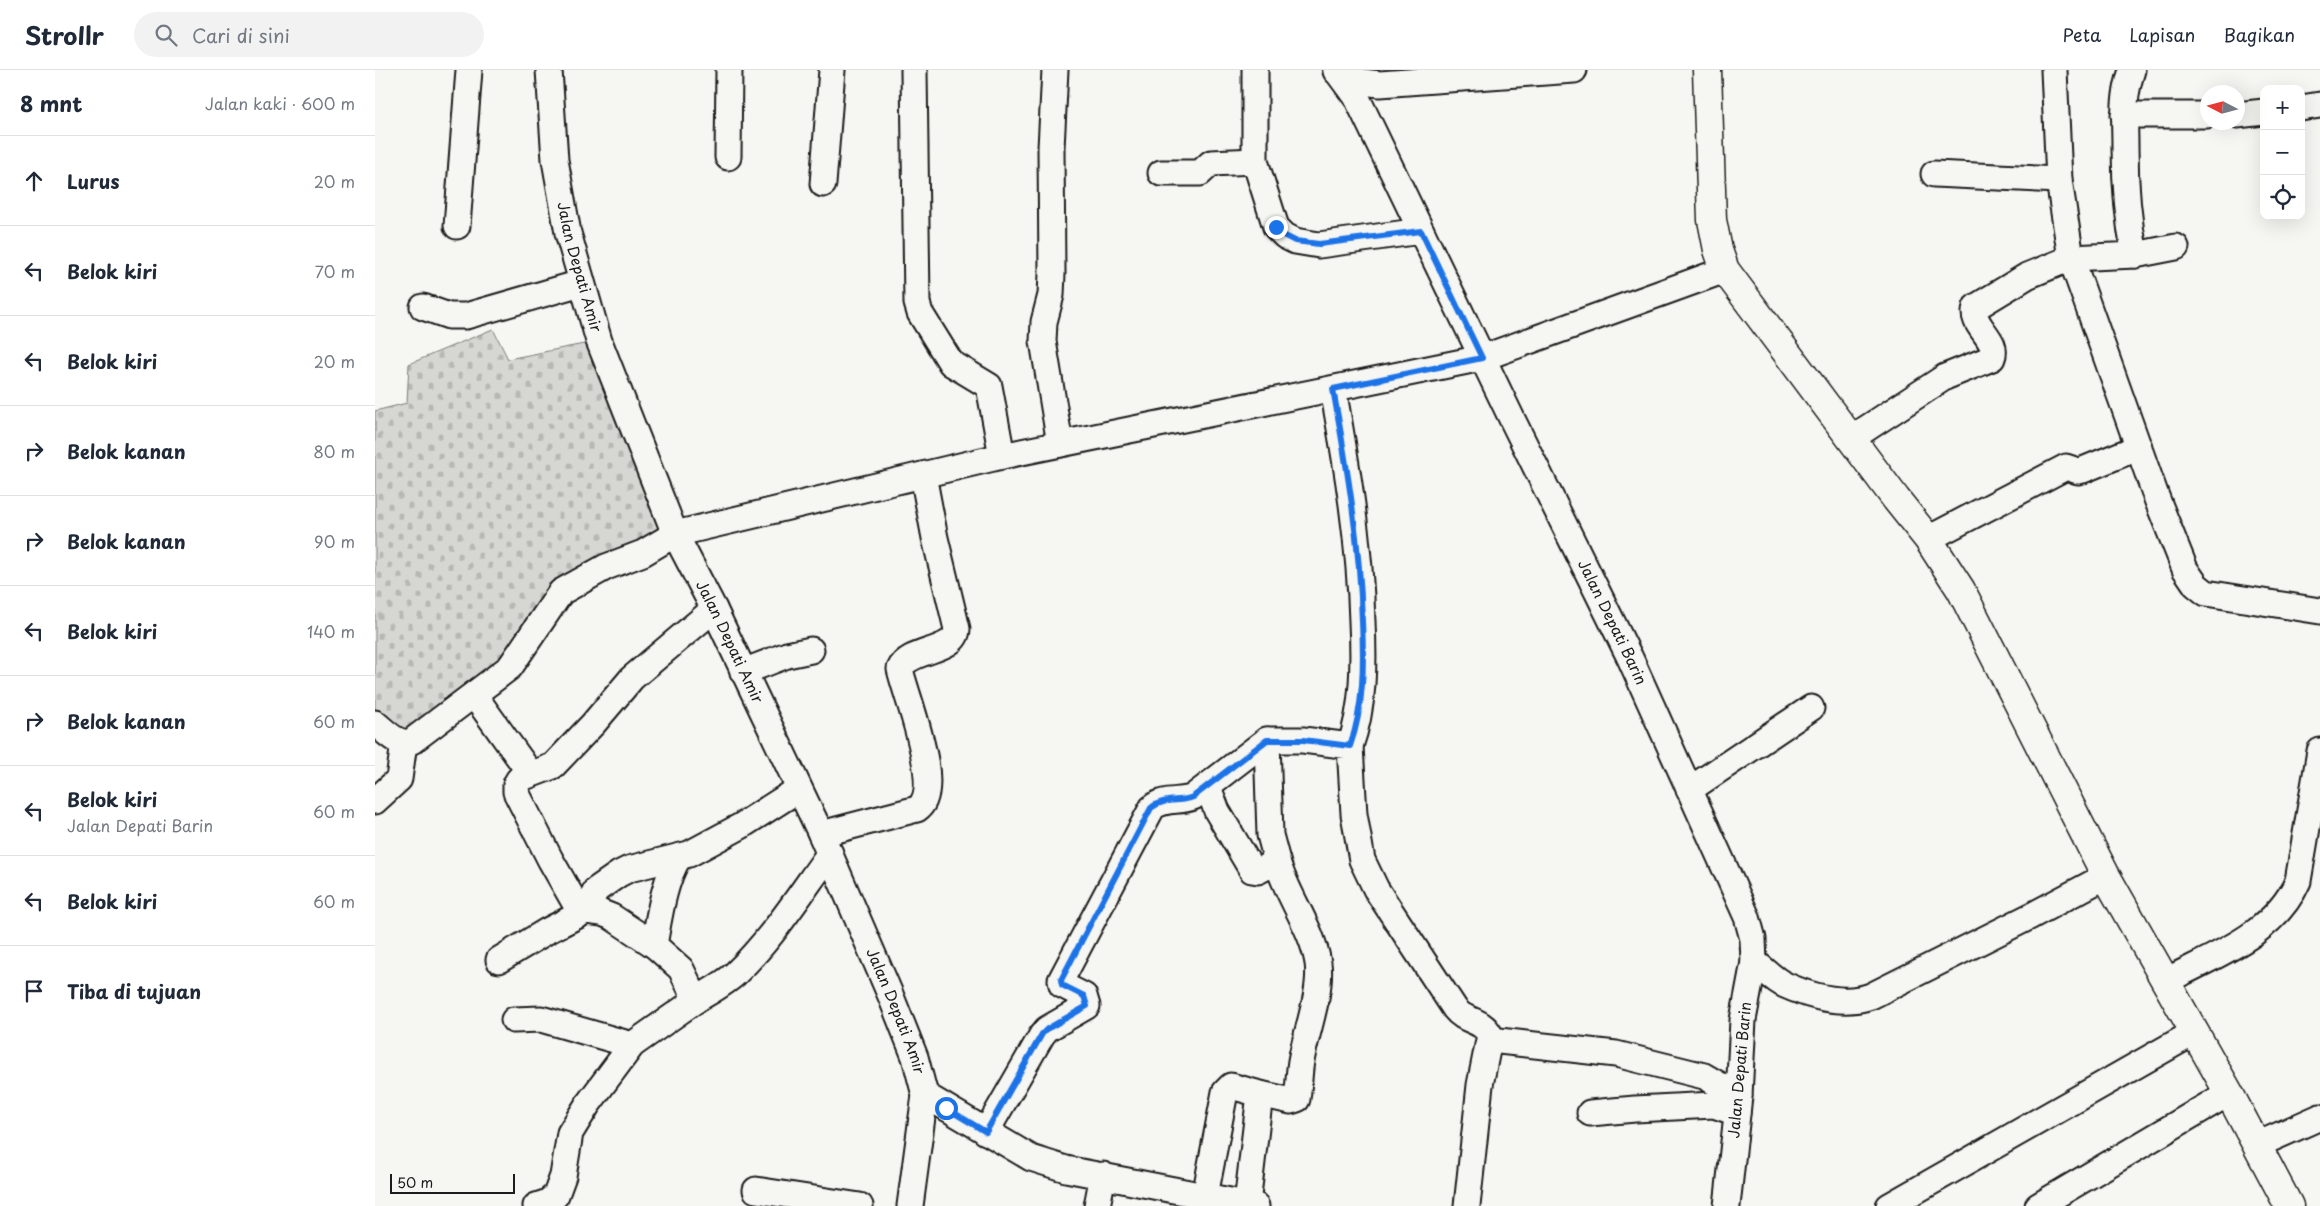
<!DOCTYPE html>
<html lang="id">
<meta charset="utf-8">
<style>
:root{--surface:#fff;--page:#f2f2f3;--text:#1f2937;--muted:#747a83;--line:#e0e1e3}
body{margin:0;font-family:"Playpen Sans",sans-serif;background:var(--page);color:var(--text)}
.controls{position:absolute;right:15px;top:15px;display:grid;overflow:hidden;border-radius:10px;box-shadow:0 5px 20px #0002}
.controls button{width:45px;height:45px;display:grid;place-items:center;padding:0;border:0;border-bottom:1px solid var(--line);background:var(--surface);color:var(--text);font:25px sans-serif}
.compass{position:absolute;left:1825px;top:15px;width:45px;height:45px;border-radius:50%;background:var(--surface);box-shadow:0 5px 20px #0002;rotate:276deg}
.scale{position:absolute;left:15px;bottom:12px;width:125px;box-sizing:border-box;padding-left:5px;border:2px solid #1c1c1c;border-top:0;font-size:14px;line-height:18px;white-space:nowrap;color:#1c1c1c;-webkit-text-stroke:4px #f6f6f2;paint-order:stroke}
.stop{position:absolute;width:15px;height:15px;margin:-11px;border:4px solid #1a73e8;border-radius:50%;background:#fff}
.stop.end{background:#1a73e8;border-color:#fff;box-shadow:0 1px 5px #0008}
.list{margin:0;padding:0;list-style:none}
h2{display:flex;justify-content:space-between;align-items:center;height:65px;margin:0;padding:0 20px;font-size:21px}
h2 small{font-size:16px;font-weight:400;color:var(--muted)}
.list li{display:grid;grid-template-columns:32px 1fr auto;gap:15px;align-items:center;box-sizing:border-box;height:90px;padding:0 20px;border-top:1px solid var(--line)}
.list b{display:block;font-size:19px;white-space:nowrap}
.list p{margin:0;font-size:16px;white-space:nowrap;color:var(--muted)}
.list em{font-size:16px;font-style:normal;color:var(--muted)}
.icon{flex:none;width:28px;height:28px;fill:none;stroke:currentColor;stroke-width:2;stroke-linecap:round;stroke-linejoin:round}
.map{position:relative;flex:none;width:1945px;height:1136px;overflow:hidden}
header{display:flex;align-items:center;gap:30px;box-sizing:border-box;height:70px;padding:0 25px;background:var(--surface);border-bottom:1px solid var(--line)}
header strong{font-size:24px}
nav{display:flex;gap:28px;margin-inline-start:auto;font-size:18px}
.search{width:350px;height:45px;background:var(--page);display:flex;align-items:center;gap:12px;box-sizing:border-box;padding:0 18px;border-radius:28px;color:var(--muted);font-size:19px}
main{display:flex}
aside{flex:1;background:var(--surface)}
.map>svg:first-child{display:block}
.cemetery{fill:url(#cemetery-stones);stroke:#797977}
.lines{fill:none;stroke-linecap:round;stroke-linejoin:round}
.minor-casing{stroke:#1c1c1c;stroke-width:29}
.major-casing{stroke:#1c1c1c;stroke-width:31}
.minor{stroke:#f6f6f2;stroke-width:25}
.major{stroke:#f6f6f2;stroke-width:28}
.route{stroke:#1a73e8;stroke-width:6}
.labels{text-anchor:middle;stroke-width:4;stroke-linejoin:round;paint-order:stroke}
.street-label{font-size:15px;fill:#1c1c1c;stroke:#f6f6f2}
</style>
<header>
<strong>Strollr</strong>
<div class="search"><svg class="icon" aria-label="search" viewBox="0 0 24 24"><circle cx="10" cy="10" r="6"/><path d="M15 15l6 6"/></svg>Cari di sini</div>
<nav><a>Peta</a><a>Lapisan</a><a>Bagikan</a></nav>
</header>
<main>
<aside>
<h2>8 mnt<small>Jalan kaki · 600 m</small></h2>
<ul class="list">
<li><svg class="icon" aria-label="ahead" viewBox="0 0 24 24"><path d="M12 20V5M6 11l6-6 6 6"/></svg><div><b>Lurus</b></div><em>20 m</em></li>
<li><svg class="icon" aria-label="left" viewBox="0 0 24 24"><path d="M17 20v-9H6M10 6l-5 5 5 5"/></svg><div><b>Belok kiri</b></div><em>70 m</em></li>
<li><svg class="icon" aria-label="left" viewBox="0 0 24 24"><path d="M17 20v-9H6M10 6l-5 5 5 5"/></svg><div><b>Belok kiri</b></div><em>20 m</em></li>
<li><svg class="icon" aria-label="right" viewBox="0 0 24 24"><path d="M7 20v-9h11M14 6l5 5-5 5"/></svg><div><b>Belok kanan</b></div><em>80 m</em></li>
<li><svg class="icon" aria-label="right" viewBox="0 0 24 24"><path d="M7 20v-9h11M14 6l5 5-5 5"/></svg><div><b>Belok kanan</b></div><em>90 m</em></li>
<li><svg class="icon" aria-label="left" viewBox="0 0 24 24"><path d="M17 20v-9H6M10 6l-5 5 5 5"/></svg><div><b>Belok kiri</b></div><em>140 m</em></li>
<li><svg class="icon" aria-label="right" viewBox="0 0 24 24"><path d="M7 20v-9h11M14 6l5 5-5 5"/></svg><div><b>Belok kanan</b></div><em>60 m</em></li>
<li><svg class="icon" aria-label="left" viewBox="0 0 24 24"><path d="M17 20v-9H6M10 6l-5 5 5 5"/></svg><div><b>Belok kiri</b><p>Jalan Depati Barin</p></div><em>60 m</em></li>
<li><svg class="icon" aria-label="left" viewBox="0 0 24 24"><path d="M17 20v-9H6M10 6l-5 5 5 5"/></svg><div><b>Belok kiri</b></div><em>60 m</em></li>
<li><svg class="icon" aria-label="arrive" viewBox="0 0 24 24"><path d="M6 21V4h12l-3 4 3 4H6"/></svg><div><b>Tiba di tujuan</b></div></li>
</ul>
</aside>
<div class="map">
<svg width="1945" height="1136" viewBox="0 0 1945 1136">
<defs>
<pattern id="cemetery-stones" width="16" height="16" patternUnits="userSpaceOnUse" patternTransform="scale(1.25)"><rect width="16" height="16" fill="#d6d6d2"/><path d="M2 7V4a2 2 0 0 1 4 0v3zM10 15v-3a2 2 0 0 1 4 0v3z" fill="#b7b7b4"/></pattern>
</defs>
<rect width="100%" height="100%" fill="#f6f6f2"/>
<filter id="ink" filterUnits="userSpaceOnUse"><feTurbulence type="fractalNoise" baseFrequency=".02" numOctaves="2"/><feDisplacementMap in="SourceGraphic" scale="10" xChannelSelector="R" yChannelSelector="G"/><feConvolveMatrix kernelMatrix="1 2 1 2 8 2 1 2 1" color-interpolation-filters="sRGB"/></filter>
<g filter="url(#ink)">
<path class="cemetery" d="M118,259L133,289L224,271L298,456L229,493L134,597L40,668L0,646V341L32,333L34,294Z"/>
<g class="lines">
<g class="minor-casing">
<g id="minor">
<path id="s1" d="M174,0L180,90L193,163L224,271L300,464L339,539L446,764L515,924L540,987L550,1025L535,1136"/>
<path d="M539,0L542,233L545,243L576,293L614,316L627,386"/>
<path d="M680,0L676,78L677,204L676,225L669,252L668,271L685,374"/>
<path d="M880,0V91L901,157L910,166L920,171L944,175L1046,161"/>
<path id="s2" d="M961,0L983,30L1137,349L1255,588L1372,847L1378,869L1379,892L1368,950L1364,1026L1352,1136"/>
<path d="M1679,0L1684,110L1696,188L1782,429L1810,499L1821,515L1831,523L1945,541"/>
<path d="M961,1L987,12L1005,14L1199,0"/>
<path d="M1926,38L1945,35"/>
<path d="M1749,45H1832"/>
<path d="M1862,45L1889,42"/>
<path d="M353,87L354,0"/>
<path d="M786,103H825L836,93L880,91"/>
<path d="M1559,104L1684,110"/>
<path d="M448,114L457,0"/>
<path d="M82,156L94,0"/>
<path d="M1760,185L1801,177"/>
<path d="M48,237L74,246H91L206,213"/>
<path d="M958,319C972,396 985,473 987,552C989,592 989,637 975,676"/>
<path d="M1477,368L1570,307L1617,288C1625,269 1594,256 1601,237L1652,206L1696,188L1760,185C1752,146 1750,115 1750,77C1750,45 1747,31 1757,0"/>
<path d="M1553,469L1691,397L1703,401L1708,400L1764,377"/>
<path d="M368,602L412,585L436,580"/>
<path d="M99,625L155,703"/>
<path d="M0,653C10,661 23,677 37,671L135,597L186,522L231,497L268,483L300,464L627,386L1107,288L1350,200"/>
<path d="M892,670L895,765L902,791"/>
<path d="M833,717L842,741L877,800L883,801L902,791C912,826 937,857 943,893C947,922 931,962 926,991C924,1003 924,1016 922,1029L916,1031L885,1024L872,1134"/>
<path d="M1314,720L1436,638"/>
<path d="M0,731L24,709L29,673"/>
<path d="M446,764L542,739C570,720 531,627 525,599C534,578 581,583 582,559L560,468L548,405"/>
<path d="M279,875L237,847L227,843L211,841L200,833L175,789L141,722V714L144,709L178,696L218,654L257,608L339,539"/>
<path d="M124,890L172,861L211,841L221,820L244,804L254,799L314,784L366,756L424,719"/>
<path d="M1379,892C1389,899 1399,910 1410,915C1437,927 1468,936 1496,926L1656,846L1731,806"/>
<path d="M1791,911C1840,885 1899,865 1923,811L1945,681"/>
<path d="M321,930C334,922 349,914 360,904C397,869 425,824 455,783"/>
<path d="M139,950L166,949L257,975"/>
<path d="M1115,970L1241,984L1329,1006L1364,1026"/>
<path d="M550,1025L656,1088L691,1099L881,1136"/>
<path d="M1215,1043L1260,1039L1339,1035L1362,1043"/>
<path d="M611,1062L667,965L672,959L712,936L709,926L687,915L686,910L777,738C789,727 805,733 818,727L892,670H928L975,676L979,744L987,790L1001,819L1080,939C1090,952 1107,949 1115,965L1105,1015L1092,1136"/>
<path d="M1882,1075L1945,1047"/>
<path d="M381,1120L485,1136"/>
<path d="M830,1126L850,1022L856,1016L885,1024"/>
<path d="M161,1136L173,1132L181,1125L188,1106L195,1063L213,1034L257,975L321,930L306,899L279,875C284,848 289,810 304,787"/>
<path d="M722,1136L728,1105"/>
<path d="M1514,1136L1820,962"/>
<path d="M1663,1136L1854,1023"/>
</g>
</g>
<g class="major-casing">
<path id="major" d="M1332,0L1337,150L1343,180L1350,200L1521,429L1553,469L1586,520L1731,806L1854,1023L1914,1136"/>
</g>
<use href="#minor" class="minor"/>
<use href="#major" class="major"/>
</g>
</g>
<g class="lines" filter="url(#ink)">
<path class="route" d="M571,1038L611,1062L667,964L672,959L712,936L709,926L687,915L686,910L776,738C789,727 805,733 818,727L892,670H928L975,676C989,637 989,592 987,552C985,473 972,396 958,319L1107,288L1046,161L944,174L920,171L910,166L901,157"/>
</g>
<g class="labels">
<g class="street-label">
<text dy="5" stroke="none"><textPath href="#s1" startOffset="200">Jalan Depati Amir</textPath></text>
<text dy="5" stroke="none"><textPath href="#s2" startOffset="618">Jalan Depati Barin</textPath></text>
<text dy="5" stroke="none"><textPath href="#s1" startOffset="605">Jalan Depati Amir</textPath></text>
<text dy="5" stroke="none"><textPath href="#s1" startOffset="1010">Jalan Depati Amir</textPath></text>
<text transform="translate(1365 1000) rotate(-85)" y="5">Jalan Depati Barin</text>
</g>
</g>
</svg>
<div class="controls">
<button>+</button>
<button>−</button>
<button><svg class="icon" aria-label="locate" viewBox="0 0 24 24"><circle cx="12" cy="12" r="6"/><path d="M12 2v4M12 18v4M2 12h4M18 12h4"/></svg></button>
</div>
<svg class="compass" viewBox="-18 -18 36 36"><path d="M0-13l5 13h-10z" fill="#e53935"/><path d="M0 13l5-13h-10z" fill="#747a83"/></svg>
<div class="scale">50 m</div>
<div class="stop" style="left:571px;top:1038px"></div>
<div class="stop end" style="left:901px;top:157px"></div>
</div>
</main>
